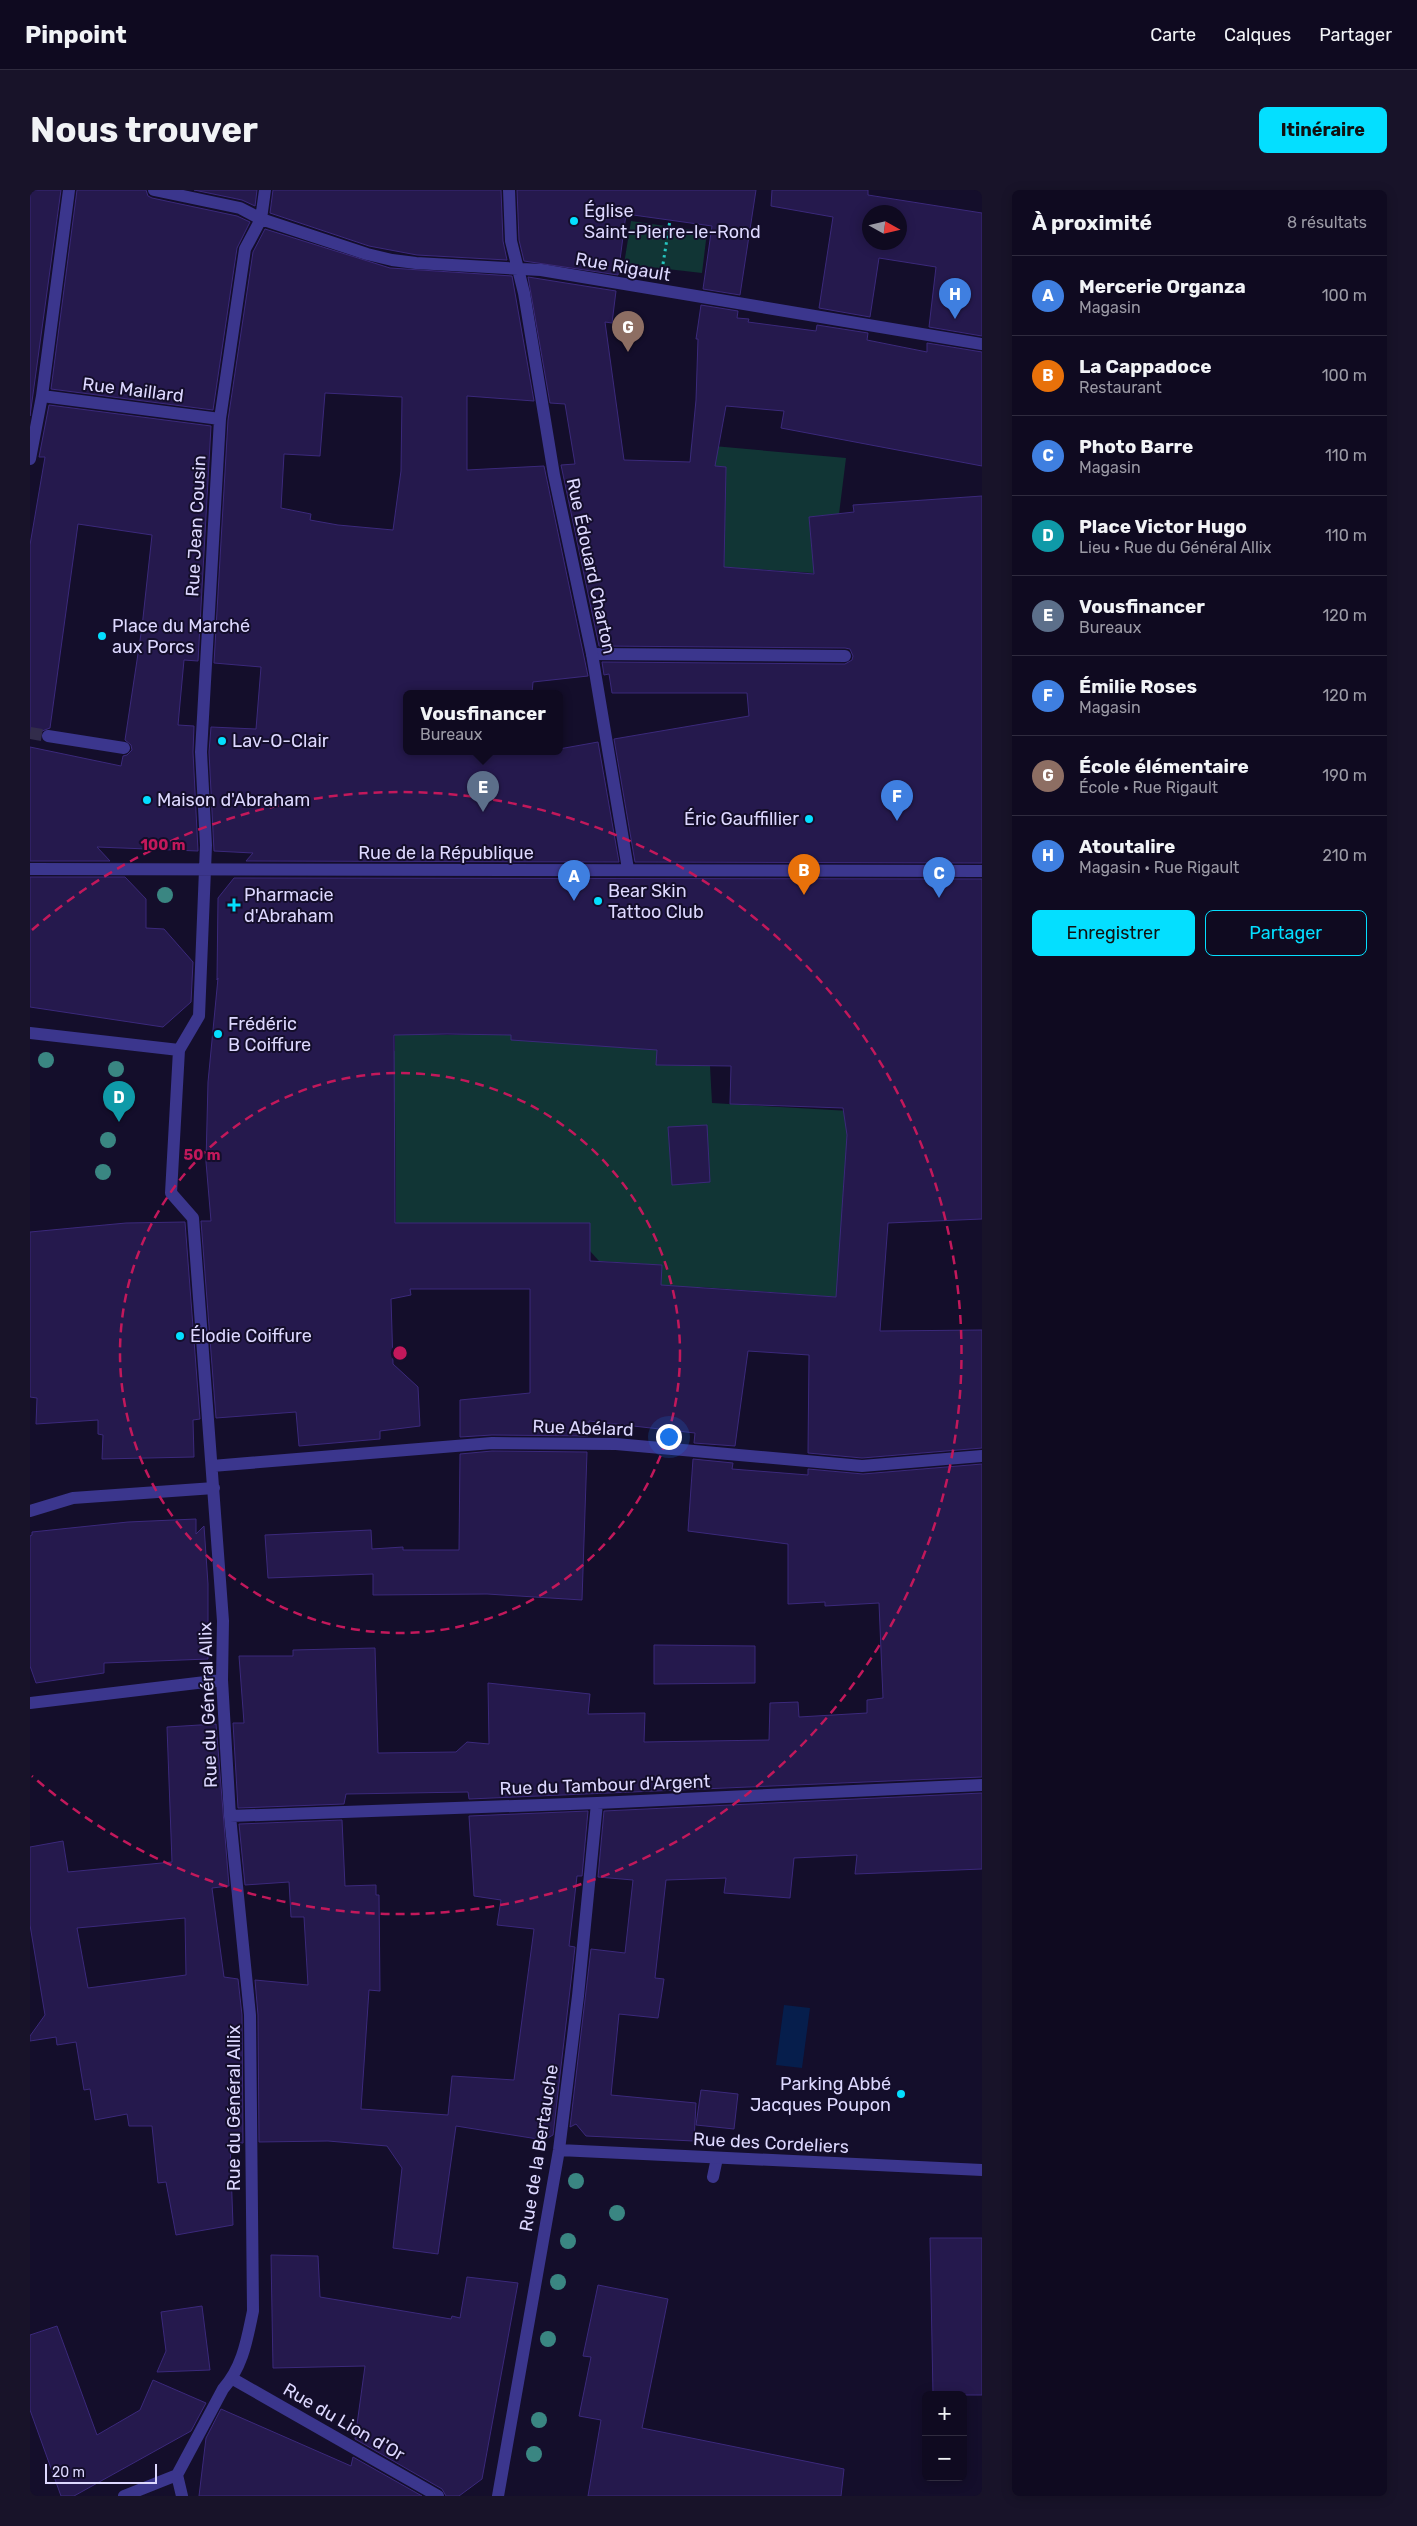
<!DOCTYPE html>
<html lang="fr">
<meta charset="utf-8">
<style>
:root{--surface:#0f0a20;--page:#181329;--text:#f1f3f6;--muted:#9b9aa5;--line:#2f2b3e;--accent:#04dfff}
body{margin:0;font-family:Rubik,sans-serif;background:var(--page);color:var(--text)}
.controls{position:absolute;right:15px;bottom:15px;display:grid;overflow:hidden;border-radius:8px;box-shadow:0 2px 12px #0003}
.controls button{width:45px;height:45px;display:grid;place-items:center;padding:0;border:0;border-bottom:1px solid var(--line);background:var(--surface);color:var(--text);font:25px sans-serif}
.compass{position:absolute;left:832px;top:15px;width:45px;height:45px;border-radius:50%;background:var(--surface);box-shadow:0 2px 12px #0003;rotate:98deg}
.scale{position:absolute;left:15px;bottom:12px;width:112px;box-sizing:border-box;padding-left:5px;border:2px solid #ddd8ff;border-top:0;font-size:14px;line-height:18px;white-space:nowrap;color:#ddd8ff;-webkit-text-stroke:4px #140e2b;paint-order:stroke}
.you{position:absolute;left:638px;top:1246px;width:18px;height:18px;margin:-12px;border:4px solid #fff;border-radius:50%;background:#1a73e8;box-shadow:0 0 0 8px #1a73e833}
.badge{display:grid;place-items:center;width:32px;height:32px;border-radius:50%;background:var(--accent);color:#fff;font-size:16px;font-weight:700}
.pin{position:absolute;translate:-50% -41px;filter:drop-shadow(0 1px 2px #0008)}
.pin::after{content:'';position:absolute;top:26px;width:18px;height:15px;background:inherit;clip-path:polygon(0 0,100% 0,50% 100%)}
.popup{position:absolute;left:373px;top:500px;width:160px;height:65px;box-sizing:border-box;display:grid;place-content:center;border-radius:8px;background:var(--surface);filter:drop-shadow(0 1px 4px #0005);font-size:16px;white-space:nowrap;color:var(--muted)}
.popup b{font-size:19px;color:var(--text)}
.popup::after{content:'';position:absolute;left:50%;top:100%;margin-left:-10px;border:10px solid transparent;border-top-color:var(--surface)}
.list{margin:0;padding:0;list-style:none}
h2{display:flex;justify-content:space-between;align-items:center;height:65px;margin:0;padding:0 20px;font-size:21px}
h2 small{font-size:16px;font-weight:400;color:var(--muted)}
.list li{display:grid;grid-template-columns:32px 1fr auto;gap:15px;align-items:center;box-sizing:border-box;height:80px;padding:0 20px;border-top:1px solid var(--line)}
.list b{display:block;font-size:19px;white-space:nowrap}
.list p{margin:0;font-size:16px;white-space:nowrap;color:var(--muted)}
.list em{font-size:16px;font-style:normal;color:var(--muted)}
.actions{display:flex;gap:10px;padding:15px 20px}
.actions a{flex:1;padding:11px 0;border:1px solid var(--accent);border-radius:8px;text-align:center;font-size:18px;color:var(--accent)}
.actions .main{background:var(--accent);color:#111}
.map{position:relative;flex:none;width:952px;height:2306px;overflow:hidden;border-radius:8px}
header{display:flex;align-items:center;gap:30px;box-sizing:border-box;height:70px;padding:0 25px;background:var(--surface);border-bottom:1px solid var(--line)}
header strong{font-size:24px}
nav{display:flex;gap:28px;margin-inline-start:auto;font-size:18px}
.intro{display:flex;align-items:center;justify-content:space-between;box-sizing:border-box;height:120px;padding:0 30px}
h1{margin:0;font-size:35px}
.button{padding:12px 22px;border-radius:8px;background:var(--accent);color:#111;font-size:18px;font-weight:700}
main{display:flex;gap:30px;padding:0 30px}
aside{flex:1;background:var(--surface);border-radius:8px;box-shadow:0 2px 12px #0003}
.map>svg:first-child{display:block}
.green{fill:#113535}
.water{fill:#061e4c}
.building{fill:#25194d;stroke:#3b297b;fill-rule:evenodd}
.lines{fill:none;stroke-linecap:round;stroke-linejoin:round}
.minor-tunnel{stroke:#322c4b;stroke-width:12;stroke-dasharray:12 6;stroke-linecap:butt}
.path{stroke:#26c5bf;stroke-width:3;stroke-dasharray:2.5 4;stroke-linecap:butt}
.service{stroke:#3b368d;stroke-width:12}
.minor{stroke:#3b368d;stroke-width:12}
.tree{fill:#3a8682}
.ring{fill:none;stroke:#c2185b;stroke-width:2.5;stroke-dasharray:9 6}
.poi-dot{fill:#04dfff;stroke:#140e2b;stroke-width:2}
.labels{text-anchor:middle;stroke-width:4;stroke-linejoin:round;paint-order:stroke}
.poi-label{font-size:18px;fill:#ddd8ff;stroke:#140e2b;text-anchor:start}
.street-label{font-size:18px;fill:#ddd8ff;stroke:#140e2b}
.centre{fill:#c2185b;stroke:#140e2b;stroke-width:2.5}
.ring-label{font-size:15px;text-anchor:middle;font-weight:bold;fill:#c2185b;stroke:#140e2b;stroke-width:4;stroke-linejoin:round;paint-order:stroke}
</style>
<header>
<strong>Pinpoint</strong>
<nav><a>Carte</a><a>Calques</a><a>Partager</a></nav>
</header>
<div class="intro"><h1>Nous trouver</h1><a class="button">Itinéraire</a></div>
<main>
<div class="map">
<svg width="952" height="2306" viewBox="0 0 952 2306">
<rect width="100%" height="100%" fill="#140e2b"/>
<path class="green" d="M601,31L677,42L672,83L594,74Z
M661,254L816,268L809,324L779,327L784,383L694,377L696,278L660,272Z
M365,845H481L557,855L627,860V875L680,876L682,913L820,921L807,1107L670,1097L669,1131L631,1095L632,1075L569,1071L560,1061V1033L366,1034L365,912L337,908L346,860L365,861Z"/>
<path class="water" d="M754,1815L780,1818L772,1878L746,1875Z"/>
<path class="building" d="M0,0H31L0,226Z
M47,0H116L118,6L122,8L207,26L220,32L207,58L183,220L21,199Z
M164,0H227L225,16L212,10Z
M243,0H471L473,51L477,70L387,65L339,56L240,23Z
M487,0H726L710,105L673,99L682,36L596,24L588,85L494,71L489,50Z
M742,0H838V5L952,23V146L899,137L906,77L849,68L840,127L789,118L803,27L741,16ZM840,22H870V52H840Z
M235,39L360,78L482,86L504,211L437,206V280L514,276L558,486L503,492L502,503H377V561H496V564L529,561V559L568,552L589,672L216,671L223,663L184,661L179,562L181,537L226,539L231,477L184,473L198,230L223,62ZM295,203L372,207L371,281L363,340L308,335L280,330L281,324L251,318L254,264L290,266Z
M498,87L586,101L582,133L575,132L594,270L660,272L666,210L668,149H666L671,115L708,121L707,128L719,129L718,132L786,141L787,135L838,143L837,150L897,162V153L952,162V276L751,238L754,221L696,216L685,276L696,277L694,377L784,384L779,327L824,322L823,315L952,306V673L605,672L584,549L719,526L717,503H582L579,484L574,485L572,472L815,474L822,470L823,466L820,459L815,458L569,456L531,275L545,274L535,214L520,213Z
M19,215L181,236L168,471L154,470L148,535L164,536L163,562L168,661L67,657L80,671H0V557L91,576L93,566L97,565L102,560L101,555L95,550L112,437L122,345L48,334L20,538L12,541L10,546L0,545V355L15,267H9Z
M0,687H95L116,709V738L134,739L163,772L161,812L133,837L0,817Z
M204,688L952,689V1029L858,1033L850,1141L952,1140V1258L832,1268L778,1263L779,1165L718,1161L705,1256L664,1253L665,1243L559,1231L558,1246L462,1245L430,1247V1210L500,1203V1099H380L381,1105L361,1109L363,1174L388,1197L390,1236L350,1241V1249L269,1256L266,1222L186,1228L171,1031H181L176,972L178,892L188,788L187,790L188,708ZM417,844L481,845V850L627,860L626,875L701,876L700,914L813,918L817,945L806,1107L631,1095L632,1075L560,1071V1033H365L364,845Z
M677,935L680,992L642,995L638,937Z
M155,1032L170,1229L163,1230L164,1267L72,1269L73,1245L68,1244V1230L6,1234L7,1208L0,1207V1042L96,1033Z
M462,1261L557,1262L552,1410L457,1404L343,1405V1384L238,1388L235,1345L341,1340L342,1359L373,1357V1360H429L430,1264Z
M663,1269L703,1273L702,1279L778,1285V1279L833,1284L952,1274V1587L439,1609L438,1602L316,1604L314,1614L208,1618L203,1533H214L209,1466H263V1460L345,1458L348,1563L426,1562L437,1552L459,1554L458,1493L560,1504L558,1524L615,1523L614,1552L739,1550L740,1513L768,1512L769,1527L837,1523V1510L853,1508L849,1413L795,1416V1412L758,1414V1354L658,1341Z
M166,1329V1344L174,1336L178,1394V1469L74,1473V1483L6,1493L0,1476V1346L2,1345V1342L98,1332Z
M624,1455L725,1456V1493L624,1494Z
M186,1534L199,1696L182,1698L194,1787L208,1789L212,1825L213,1953H200L203,2035L146,2045L136,1992L128,1993L122,1936H99L97,1924L65,1930L60,1899L54,1900L46,1852L27,1855L26,1847L0,1851V1846L15,1825L0,1735V1657L33,1651L38,1682L142,1672L137,1537ZM155,1728L156,1785L58,1798L47,1738Z
M952,1603V1679L825,1684L827,1665L764,1668L760,1708L694,1703L696,1688L636,1690L625,1788L634,1789L628,1828L589,1824L581,1905L666,1913L664,1951L556,1946L546,1934L540,1937L561,1759L595,1763L603,1690L568,1687L574,1621Z
M558,1621L552,1686H547L539,1756L545,1757L523,1945L514,1950L426,1936L408,2064L363,2058L372,1978L357,1956L298,1951L229,1952L228,1825L225,1790L278,1795L274,1727H261L259,1692L215,1695L209,1634L312,1630L315,1696L346,1695V1705H349L350,1801L339,1800L331,1919L418,1925L422,1886L484,1890L504,1739L467,1735L471,1710L444,1706L439,1626Z
M671,1900L708,1904L704,1939L666,1935Z
M900,2048H952V2205H903Z
M241,2065L288,2066L290,2107L421,2129L422,2126L430,2128L437,2087L488,2093L452,2289L429,2306H416L412,2299L325,2249L335,2176L243,2178Z
M568,2095L638,2109L612,2238L814,2279L811,2306H558L571,2230L549,2226L561,2167L553,2166Z
M172,2116L180,2180L127,2182L136,2161L131,2122Z
M27,2136L67,2245L110,2220L123,2190L176,2213L161,2241L44,2306H31L0,2220V2145Z
M191,2219L321,2276L323,2267L392,2306H169L176,2248Z"/>
<g class="lines">
<path class="minor-tunnel" d="M0,543L18,546"/>
<path class="path" d="M633,74L640,30"/>
<path class="service" d="M562,464L815,466
M683,1987L687,1968"/>
<path class="minor" d="M124,0L210,18L231,29L337,64L362,70L386,73L511,80L952,154
M479,0L481,51L494,103L524,285L562,464L598,679
M12,206L190,229
M0,269L12,206L39,0
M18,546L94,558
M0,679L952,681
M0,843L149,860
M182,1276L462,1253L586,1254L832,1276L952,1266
M0,1321L43,1308L184,1298
M0,1513L192,1490
M200,1626L567,1613L952,1595
M529,1960L952,1980
M203,2189L408,2306
M147,2285L152,2306
M94,2306L147,2285L193,2199C213,2177 217,2149 223,2121L220,1825L200,1626L192,1490L193,1431L163,1028L141,1003L149,860L169,826L176,655L171,562L190,229L215,59L231,29L235,0
M468,2306L529,1960L548,1806L567,1613"/>
</g>
<g class="tree">
<circle cx="135" cy="705" r="8"/>
<circle cx="16" cy="870" r="8"/>
<circle cx="86" cy="879" r="8"/>
<circle cx="82" cy="912" r="8"/>
<circle cx="78" cy="950" r="8"/>
<circle cx="73" cy="982" r="8"/>
<circle cx="546" cy="1991" r="8"/>
<circle cx="587" cy="2023" r="8"/>
<circle cx="538" cy="2051" r="8"/>
<circle cx="528" cy="2092" r="8"/>
<circle cx="518" cy="2149" r="8"/>
<circle cx="509" cy="2230" r="8"/>
<circle cx="504" cy="2264" r="8"/>
</g>
<g class="ring">
<circle cx="370" cy="1163" r="280"/>
<path d="M2 740A561 561 0 1 1 2 1586"/>
</g>
<g class="poi-dot">
<circle cx="544" cy="31" r="5"/>
<circle cx="72" cy="446" r="5"/>
<circle cx="192" cy="551" r="5"/>
<circle cx="117" cy="610" r="5"/>
<circle cx="779" cy="629" r="5"/>
<circle cx="568" cy="711" r="5"/>
<path d="M201.5 707.5h5v5h5v5h-5v5h-5v-5h-5v-5h5z"/>
<circle cx="188" cy="844" r="5"/>
<circle cx="150" cy="1146" r="5"/>
<circle cx="871" cy="1904" r="5"/>
</g>
<g class="labels">
<g class="poi-label">
<text x="554" y="27">Église<tspan x="554" dy="21">Saint-Pierre-le-Rond</tspan></text>
<text x="82" y="442">Place du Marché<tspan x="82" dy="21">aux Porcs</tspan></text>
<text x="202" y="557">Lav-O-Clair</text>
<text x="127" y="616">Maison d'Abraham</text>
<text x="769" y="635" text-anchor="end">Éric Gauffillier</text>
<text x="578" y="707">Bear Skin<tspan x="578" dy="21">Tattoo Club</tspan></text>
<text x="214" y="711">Pharmacie<tspan x="214" dy="21">d'Abraham</tspan></text>
<text x="198" y="840">Frédéric<tspan x="198" dy="21">B Coiffure</tspan></text>
<text x="160" y="1152">Élodie Coiffure</text>
<text x="861" y="1900" text-anchor="end">Parking Abbé<tspan x="861" dy="21">Jacques Poupon</tspan></text>
</g>
<g class="street-label">
<text transform="translate(593 77) rotate(10)" y="6">Rue Rigault</text>
<text transform="translate(103 200) rotate(7)" y="6">Rue Maillard</text>
<text transform="translate(166 336) rotate(-87)" y="6">Rue Jean Cousin</text>
<text transform="translate(561 376) rotate(78)" y="6">Rue Édouard Charton</text>
<text x="416" y="669">Rue de la République</text>
<text transform="translate(553 1238) rotate(2)" y="6">Rue Abélard</text>
<text transform="translate(178 1515) rotate(-92)" y="6">Rue du Général Allix</text>
<text transform="translate(575 1595) rotate(-2)" y="6">Rue du Tambour d'Argent</text>
<text transform="translate(204 1918) rotate(-90)" y="6">Rue du Général Allix</text>
<text transform="translate(741 1953) rotate(3)" y="6">Rue des Cordeliers</text>
<text transform="translate(509 1958) rotate(-81)" y="6">Rue de la Bertauche</text>
<text transform="translate(314 2232) rotate(30)" y="6">Rue du Lion d'Or</text>
</g>
</g>
<circle cx="370" cy="1163" r="8" class="centre"/>
<g class="ring-label">
<text x="133" y="660">100 m</text>
<text x="172" y="970">50 m</text>
</g>
</svg>
<div class="controls">
<button>+</button>
<button>−</button>
</div>
<svg class="compass" viewBox="-18 -18 36 36"><path d="M0-13l5 13h-10z" fill="#e53935"/><path d="M0 13l5-13h-10z" fill="#9b9aa5"/></svg>
<div class="scale">20 m</div>
<div class="you"></div>
<div class="pin badge" style="left:544px;top:711px;background:#3f7fe0">A</div>
<div class="pin badge" style="left:774px;top:705px;background:#e8710a">B</div>
<div class="pin badge" style="left:909px;top:708px;background:#3f7fe0">C</div>
<div class="pin badge" style="left:89px;top:932px;background:#0f9aa8">D</div>
<div class="pin badge" style="left:453px;top:622px;background:#5c6f8a">E</div>
<div class="popup"><b>Vousfinancer</b>Bureaux</div>
<div class="pin badge" style="left:867px;top:631px;background:#3f7fe0">F</div>
<div class="pin badge" style="left:598px;top:162px;background:#8d6e63">G</div>
<div class="pin badge" style="left:925px;top:129px;background:#3f7fe0">H</div>
</div>
<aside>
<h2>À proximité<small>8 résultats</small></h2>
<ul class="list">
<li><span class="badge" style="background:#3f7fe0">A</span><div><b>Mercerie Organza</b><p>Magasin</p></div><em>100 m</em></li>
<li><span class="badge" style="background:#e8710a">B</span><div><b>La Cappadoce</b><p>Restaurant</p></div><em>100 m</em></li>
<li><span class="badge" style="background:#3f7fe0">C</span><div><b>Photo Barre</b><p>Magasin</p></div><em>110 m</em></li>
<li><span class="badge" style="background:#0f9aa8">D</span><div><b>Place Victor Hugo</b><p>Lieu · Rue du Général Allix</p></div><em>110 m</em></li>
<li><span class="badge" style="background:#5c6f8a">E</span><div><b>Vousfinancer</b><p>Bureaux</p></div><em>120 m</em></li>
<li><span class="badge" style="background:#3f7fe0">F</span><div><b>Émilie Roses</b><p>Magasin</p></div><em>120 m</em></li>
<li><span class="badge" style="background:#8d6e63">G</span><div><b>École élémentaire</b><p>École · Rue Rigault</p></div><em>190 m</em></li>
<li><span class="badge" style="background:#3f7fe0">H</span><div><b>Atoutalire</b><p>Magasin · Rue Rigault</p></div><em>210 m</em></li>
</ul>
<div class="actions"><a class="main">Enregistrer</a><a>Partager</a></div>
</aside>
</main>
